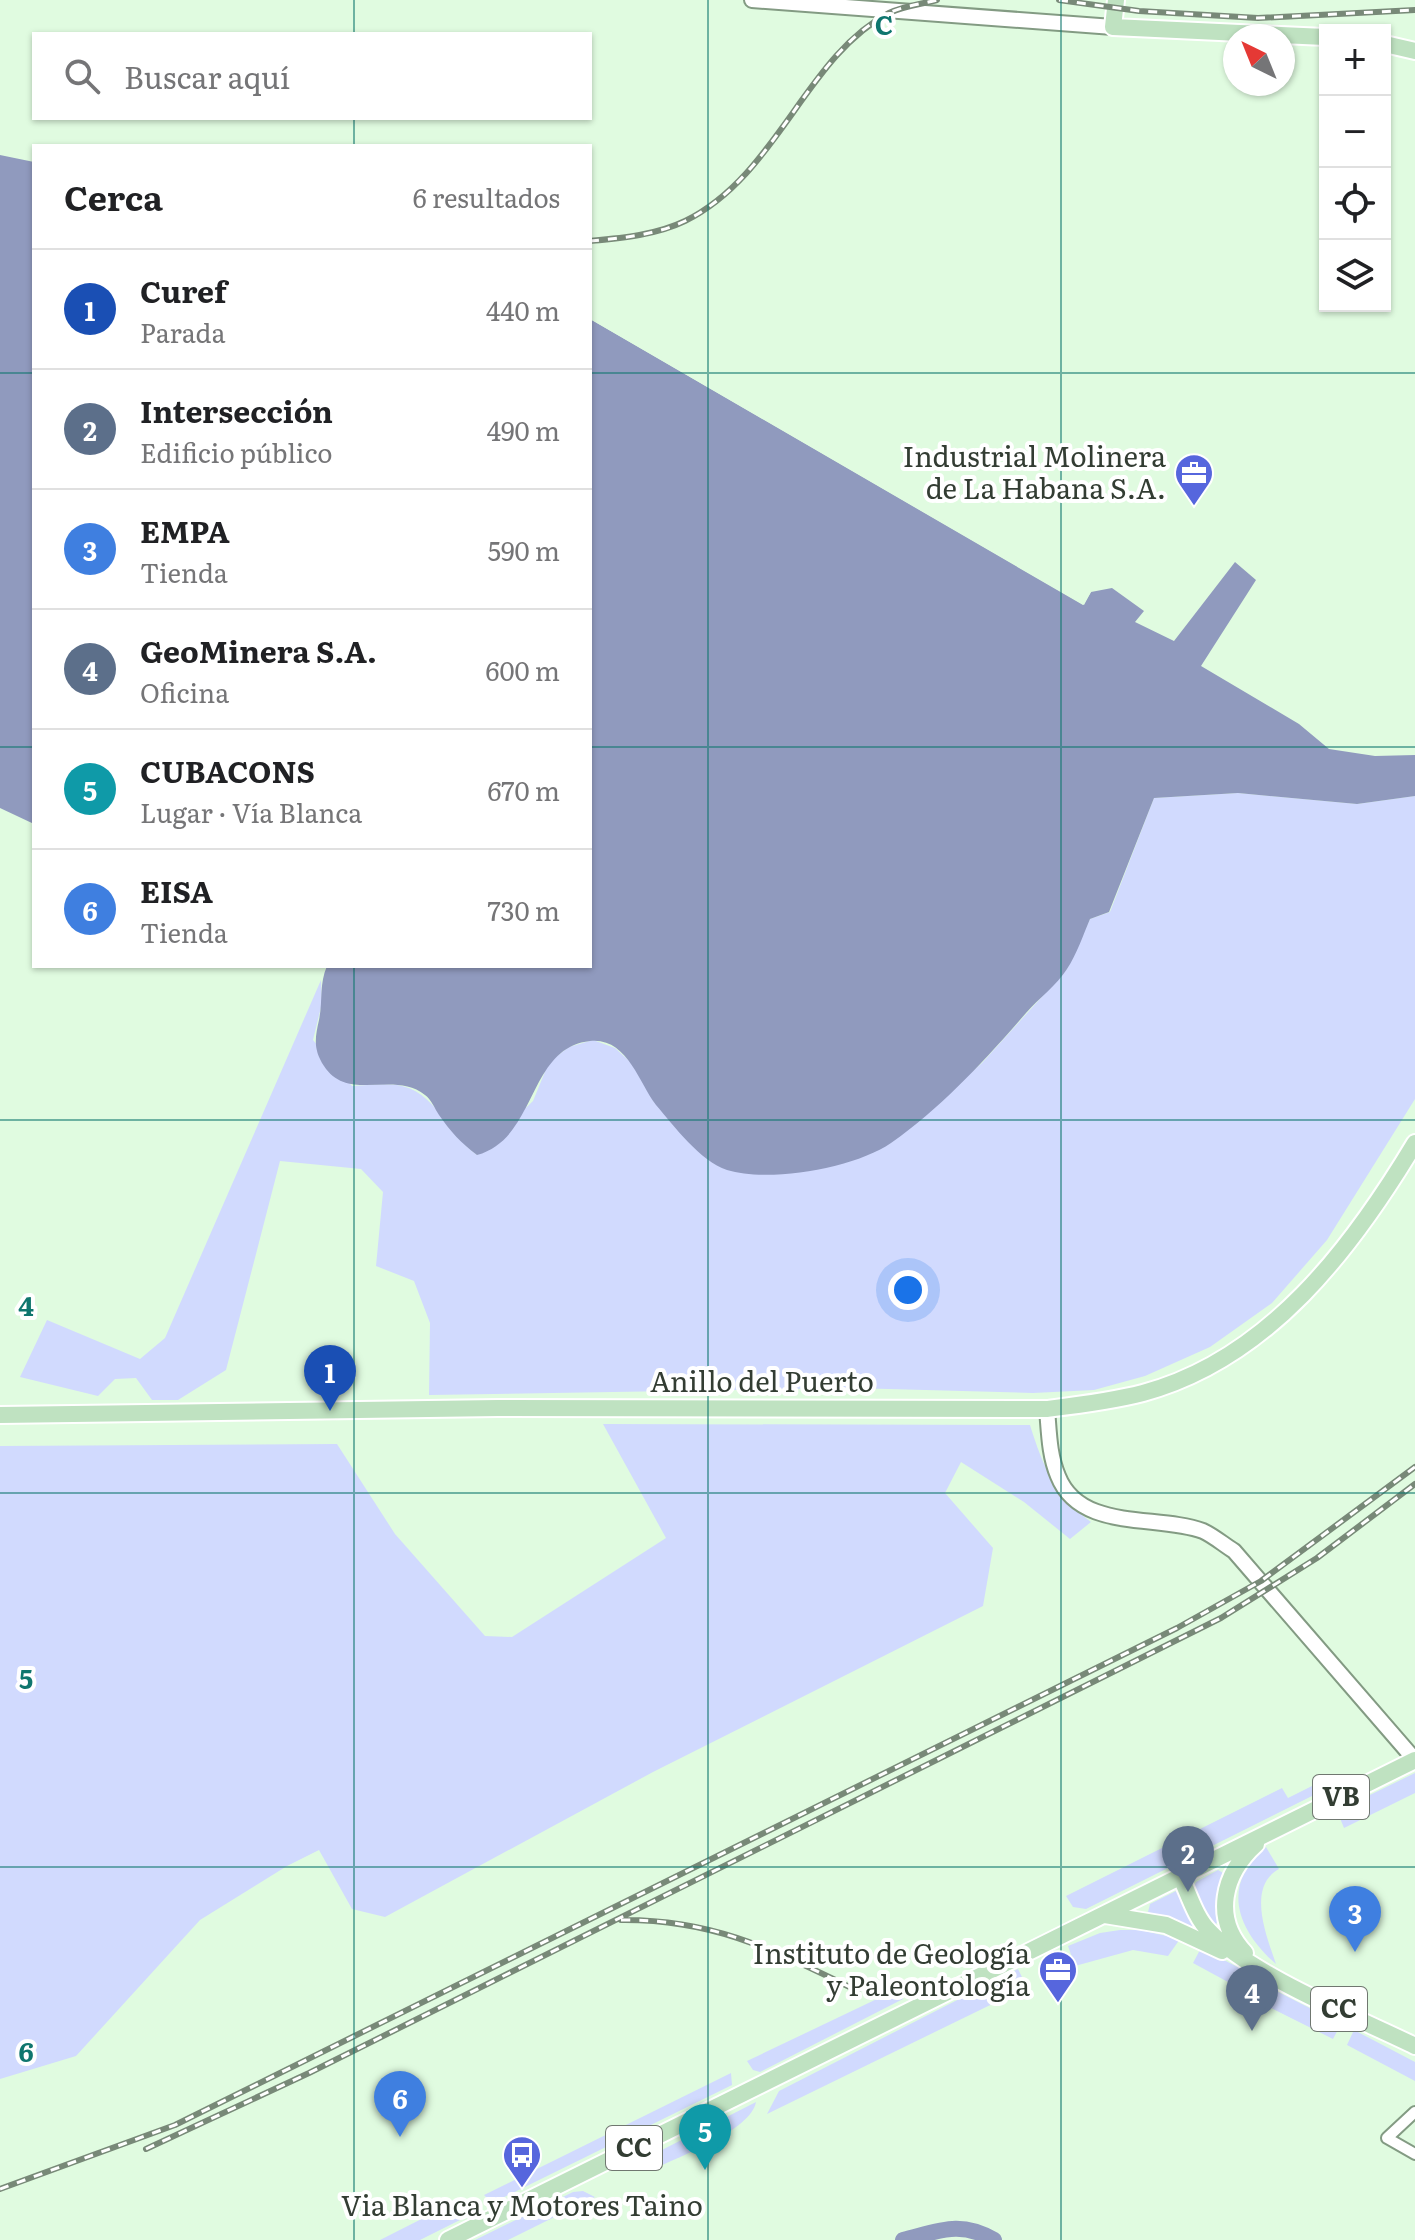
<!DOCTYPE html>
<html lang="es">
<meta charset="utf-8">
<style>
:root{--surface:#fff;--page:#f6f6f6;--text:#202124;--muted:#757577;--line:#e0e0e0;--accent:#5666dd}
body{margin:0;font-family:Literata,serif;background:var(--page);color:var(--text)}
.controls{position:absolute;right:24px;top:24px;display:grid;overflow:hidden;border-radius:0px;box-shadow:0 2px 6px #0004}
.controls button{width:72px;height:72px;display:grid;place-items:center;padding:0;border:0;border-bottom:2px solid var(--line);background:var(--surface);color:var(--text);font:40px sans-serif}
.compass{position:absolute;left:1223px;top:24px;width:72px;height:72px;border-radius:50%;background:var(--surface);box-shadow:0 2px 6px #0004;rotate:317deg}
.you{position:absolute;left:908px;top:1290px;width:28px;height:28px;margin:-20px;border:6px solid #fff;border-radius:50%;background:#1a73e8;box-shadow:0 0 0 12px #1a73e833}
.badge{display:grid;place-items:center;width:52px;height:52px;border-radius:50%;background:var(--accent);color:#fff;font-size:26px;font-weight:700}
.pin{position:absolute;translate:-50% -66px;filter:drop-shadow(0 2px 4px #0008)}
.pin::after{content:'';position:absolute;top:42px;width:28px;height:24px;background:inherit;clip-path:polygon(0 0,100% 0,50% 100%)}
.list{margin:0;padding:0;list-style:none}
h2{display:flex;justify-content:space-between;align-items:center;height:104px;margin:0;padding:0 32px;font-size:34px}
h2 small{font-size:26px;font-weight:400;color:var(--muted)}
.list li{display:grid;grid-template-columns:52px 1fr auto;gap:24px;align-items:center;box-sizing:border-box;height:120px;padding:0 32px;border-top:2px solid var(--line)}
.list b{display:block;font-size:30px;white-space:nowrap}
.list p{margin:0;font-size:26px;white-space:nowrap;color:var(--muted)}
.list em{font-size:26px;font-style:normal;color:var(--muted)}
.icon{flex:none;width:44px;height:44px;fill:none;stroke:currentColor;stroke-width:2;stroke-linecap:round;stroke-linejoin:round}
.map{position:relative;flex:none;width:1415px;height:2240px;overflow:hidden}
.search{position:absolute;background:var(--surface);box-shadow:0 2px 6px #0004;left:32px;top:32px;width:560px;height:88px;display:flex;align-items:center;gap:20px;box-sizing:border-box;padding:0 28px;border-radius:0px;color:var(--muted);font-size:30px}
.panel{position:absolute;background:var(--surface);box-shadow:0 2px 6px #0004;left:32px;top:144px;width:560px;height:824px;border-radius:0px}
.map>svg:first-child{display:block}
.green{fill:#d1dafe}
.water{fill:#909abe}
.pier{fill:#e0fbe0}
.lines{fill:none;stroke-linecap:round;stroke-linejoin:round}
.river{stroke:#909abe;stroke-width:16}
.street-casing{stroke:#839b83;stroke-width:14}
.secondary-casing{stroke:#839b83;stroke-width:18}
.primary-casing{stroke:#fff;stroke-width:20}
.street{stroke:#fff;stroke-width:10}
.secondary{stroke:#fff;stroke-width:14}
.primary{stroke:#bfe2c1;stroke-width:16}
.rail-casing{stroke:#788978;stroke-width:6}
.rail{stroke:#fff;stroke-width:3;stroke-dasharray:9;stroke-linecap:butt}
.grid{fill:none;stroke:#0f766e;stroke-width:2;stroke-opacity:0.55}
.labels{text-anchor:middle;stroke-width:8;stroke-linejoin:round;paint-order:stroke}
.shield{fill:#fff;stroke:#707770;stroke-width:2}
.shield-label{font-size:26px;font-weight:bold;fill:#333d33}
.poi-label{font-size:28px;fill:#333d33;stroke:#fff;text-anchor:end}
.street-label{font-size:28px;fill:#333d33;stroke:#fff}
.grid-label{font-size:26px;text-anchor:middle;font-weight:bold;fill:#0f766e;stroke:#fff;stroke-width:8;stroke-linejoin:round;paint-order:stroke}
</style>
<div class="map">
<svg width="1415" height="2240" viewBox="0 0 1415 2240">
<rect width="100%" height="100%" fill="#e0fbe0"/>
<path class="green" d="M1238,793L1357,804L1415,796V1099L1327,1240L1272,1303L1210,1347L1145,1376L1094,1390L1033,1393L851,1388L429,1395L430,1323L414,1281L376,1266L383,1192L361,1169L280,1161L226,1370L178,1400H152L136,1378L115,1379L98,1396L20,1377L47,1320L140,1359L165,1338L321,980L322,1003L313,1040L352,1086C366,1085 383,1083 397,1085C435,1090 448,1134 477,1155L533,1101L549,1062L569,1047L593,1040L615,1048L636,1067L654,1102L889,1144L982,1063L1067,969L1090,919L1110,912L1154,798Z
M603,1424L1030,1425C1043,1467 1055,1495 1091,1522L1070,1539L1024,1502L961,1462L945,1493L993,1548L983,1606L653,1772L385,1917L352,1909L319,1850L287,1866L200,1920L76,2056L0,2079V1446L337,1444L395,1534L485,1636L512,1637L666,1538Z
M1415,1773V1793L1344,1828L1337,1811Z
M1326,1779L1330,1787L1086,1909L1073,1907L1066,1896L1282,1788L1288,1798Z
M1266,1847L1279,1869C1246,1887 1267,1937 1276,1964C1237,1930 1220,1885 1266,1847Z
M1218,1870L1225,1874L1219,1920L1215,1925L1210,1922L1194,1887L1196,1882Z
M1178,1890L1196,1926L1192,1930L1148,1912L1150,1904Z
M1120,1930H1140L1180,1939L1168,1956L1133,1950L1075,1966L1068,1946L1100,1933Z
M1201,1948L1249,1973L1239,1988L1193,1963Z
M1018,1969L1027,1987L767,2114L779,2091Z
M1259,1982L1341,2024L1333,2039L1251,1998Z
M902,1987L903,1999L760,2072L753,2070L747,2061Z
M1354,2030L1415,2062V2081L1347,2045Z
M731,2073L732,2085L492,2203L484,2195Z
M756,2102C751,2131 676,2158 649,2171L656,2153Z
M583,2191L595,2197L508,2240H475L573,2192Z
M463,2198L466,2217L420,2240H380Z"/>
<path class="water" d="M0,155L34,162V824L0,808Z
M590,319L1083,605L1091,592L1112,588L1144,611L1135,622L1174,641L1235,562L1256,580L1201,666L1299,724L1329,749L1375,756L1415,755V796L1357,804L1238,793L1154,798L1109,912L1090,919C1083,935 1077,954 1067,969C1057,985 1039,998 1026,1013C985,1060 942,1107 891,1143C855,1168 769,1183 727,1170C700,1161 674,1126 656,1105C639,1083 627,1037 590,1041C527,1048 538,1138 477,1155C462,1144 450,1131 439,1115C435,1109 431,1099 425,1095C394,1070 348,1103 324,1066C313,1049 315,1038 319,1020C323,1001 319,984 327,966H590Z"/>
<path class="pier" d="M590,315L1082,600L1087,590L1091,592L1084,605L590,319Z"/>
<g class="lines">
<path class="river" d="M903,2240C939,2231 960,2220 994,2240"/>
<g class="street-casing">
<path id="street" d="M1415,2112L1387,2138L1415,2154"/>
</g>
<g class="secondary-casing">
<path id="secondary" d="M752,0L1113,27
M1047,1409C1049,1431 1049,1455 1058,1476C1080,1532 1157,1514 1203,1531C1214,1536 1224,1545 1234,1551L1415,1760"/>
</g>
<g class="primary-casing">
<path id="primary" d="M1116,0L1113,27L1325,37
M1385,44L1415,51
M0,1415L498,1408L1047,1409C1079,1405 1112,1401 1143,1393C1269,1359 1352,1248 1415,1143
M1180,1876C1189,1894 1195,1917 1209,1931C1250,1975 1358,2018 1415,2046
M1105,1915L1166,1925L1222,1951
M1245,1953C1212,1918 1223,1874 1256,1844
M448,2240L1415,1760"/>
</g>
<use href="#street" class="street"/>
<use href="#secondary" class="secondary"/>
<use href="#primary" class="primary"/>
<g class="rail-casing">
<path id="rail" d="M1059,0L1139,11L1258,18L1415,10
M590,241C622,238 656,235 685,221C778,175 805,57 889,13C903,6 922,4 937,0
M621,1920C715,1919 775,1951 858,1991
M146,2149L309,2073L1221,1618L1317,1558L1415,1484
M0,2189L175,2125L1177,1628L1261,1581L1415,1467"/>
</g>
<use href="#rail" class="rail"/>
</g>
<path class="grid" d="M354,0V34M708,0V2240M1061,0V2240M354,118V146M0,373H34M590,373H1415M0,747H34M590,747H1415M354,966V2240M0,1120H1415M0,1493H1415M0,1867H1415"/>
<defs>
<g id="office-pin" transform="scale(2)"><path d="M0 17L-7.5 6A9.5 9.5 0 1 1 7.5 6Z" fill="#5666dd" stroke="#fff"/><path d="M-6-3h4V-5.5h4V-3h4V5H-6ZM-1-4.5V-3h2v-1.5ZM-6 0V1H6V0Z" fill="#fff"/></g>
<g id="bus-pin" transform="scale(2)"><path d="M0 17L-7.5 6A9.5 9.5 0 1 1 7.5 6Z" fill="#5666dd" stroke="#fff"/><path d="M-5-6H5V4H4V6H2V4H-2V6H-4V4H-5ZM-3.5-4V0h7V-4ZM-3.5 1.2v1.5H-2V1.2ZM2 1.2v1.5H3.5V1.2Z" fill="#fff"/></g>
</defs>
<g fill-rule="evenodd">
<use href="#office-pin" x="1194" y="473"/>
<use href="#office-pin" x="1058" y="1970"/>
<use href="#bus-pin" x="522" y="2155"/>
</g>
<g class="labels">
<g class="shield">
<rect x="1313" y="1775" width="56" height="44" rx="6"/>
<rect x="1311" y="1987" width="56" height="44" rx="6"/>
<rect x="606" y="2126" width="56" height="44" rx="6"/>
</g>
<g class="shield-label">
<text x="1341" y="1806">VB</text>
<text x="1339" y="2018">CC</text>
<text x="634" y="2157">CC</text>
</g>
<g class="poi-label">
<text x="1166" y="467">Industrial Molinera<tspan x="1166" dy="32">de La Habana S.A.</tspan></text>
<text x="1030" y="1964">Instituto de Geología<tspan x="1030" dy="32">y Paleontología</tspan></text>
<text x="522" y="2216" text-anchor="middle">Via Blanca y Motores Taino</text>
</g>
<g class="street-label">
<text x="762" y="1392">Anillo del Puerto</text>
</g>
</g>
<g class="grid-label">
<text x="884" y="35">C</text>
<text x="26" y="1316">4</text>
<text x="26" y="1689">5</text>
<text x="26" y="2062">6</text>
</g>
</svg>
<div class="controls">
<button>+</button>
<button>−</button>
<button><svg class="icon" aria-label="locate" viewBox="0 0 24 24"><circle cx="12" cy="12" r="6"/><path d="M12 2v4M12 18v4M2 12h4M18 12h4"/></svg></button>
<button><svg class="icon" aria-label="layers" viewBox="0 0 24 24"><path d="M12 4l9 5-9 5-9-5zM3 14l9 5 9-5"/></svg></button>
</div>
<svg class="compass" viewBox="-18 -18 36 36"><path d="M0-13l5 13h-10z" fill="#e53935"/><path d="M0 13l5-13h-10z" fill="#757577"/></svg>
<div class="you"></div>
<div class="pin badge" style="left:330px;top:1411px;background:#1a4fb4">1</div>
<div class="pin badge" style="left:1188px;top:1892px;background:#5c6f8a">2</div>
<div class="pin badge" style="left:1355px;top:1952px;background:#3f7fe0">3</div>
<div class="pin badge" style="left:1252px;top:2031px;background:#5c6f8a">4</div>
<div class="pin badge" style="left:705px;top:2170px;background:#0f9aa8">5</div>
<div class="pin badge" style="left:400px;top:2137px;background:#3f7fe0">6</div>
<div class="search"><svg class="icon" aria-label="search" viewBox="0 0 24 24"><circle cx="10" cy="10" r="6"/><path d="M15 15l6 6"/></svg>Buscar aquí</div>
<section class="panel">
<h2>Cerca<small>6 resultados</small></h2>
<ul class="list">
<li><span class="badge" style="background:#1a4fb4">1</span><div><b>Curef</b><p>Parada</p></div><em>440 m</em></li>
<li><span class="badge" style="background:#5c6f8a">2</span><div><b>Intersección</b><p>Edificio público</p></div><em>490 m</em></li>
<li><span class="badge" style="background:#3f7fe0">3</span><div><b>EMPA</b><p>Tienda</p></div><em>590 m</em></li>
<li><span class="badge" style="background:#5c6f8a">4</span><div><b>GeoMinera S.A.</b><p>Oficina</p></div><em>600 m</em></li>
<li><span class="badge" style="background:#0f9aa8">5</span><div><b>CUBACONS</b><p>Lugar · Vía Blanca</p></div><em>670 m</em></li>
<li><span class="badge" style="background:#3f7fe0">6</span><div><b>EISA</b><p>Tienda</p></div><em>730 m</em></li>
</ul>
</section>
</div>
